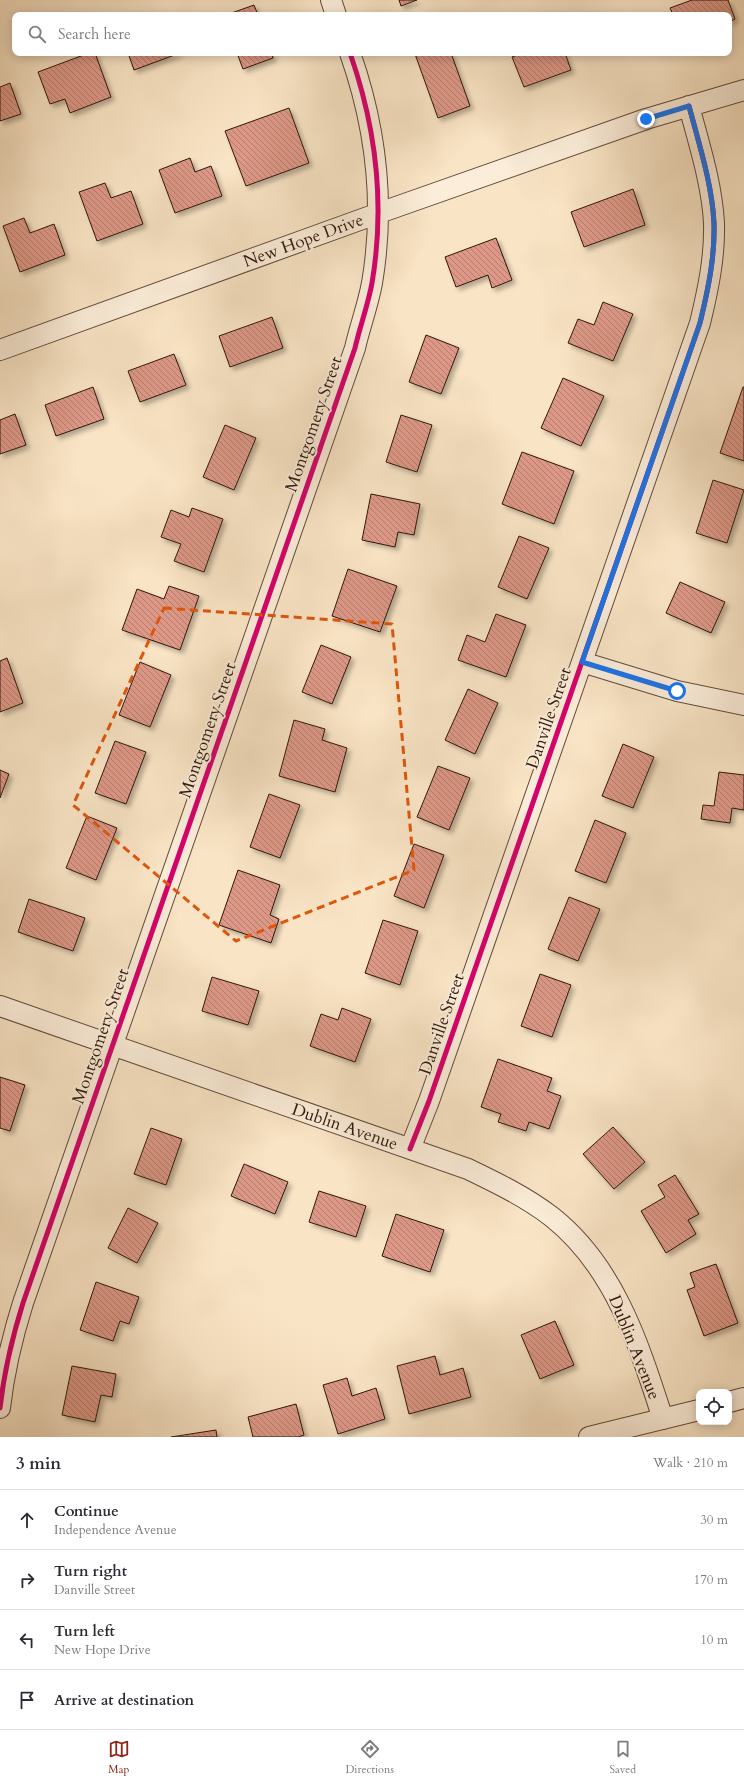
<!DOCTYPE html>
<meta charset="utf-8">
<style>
:root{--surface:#fff;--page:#f7f7f7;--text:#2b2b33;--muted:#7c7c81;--line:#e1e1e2;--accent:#8f2418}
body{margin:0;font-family:Cardo,serif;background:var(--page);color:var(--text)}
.controls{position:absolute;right:12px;bottom:12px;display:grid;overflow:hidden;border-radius:8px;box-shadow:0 2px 10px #0003}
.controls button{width:36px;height:36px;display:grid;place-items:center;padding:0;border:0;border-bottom:1px solid var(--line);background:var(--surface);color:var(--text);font:20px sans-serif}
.stop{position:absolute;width:12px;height:12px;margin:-9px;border:3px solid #1a73e8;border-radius:50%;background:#fff}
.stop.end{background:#1a73e8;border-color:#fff;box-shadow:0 1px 4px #0008}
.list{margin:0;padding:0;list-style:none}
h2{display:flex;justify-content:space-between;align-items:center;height:52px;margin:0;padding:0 16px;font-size:17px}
h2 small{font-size:13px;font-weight:400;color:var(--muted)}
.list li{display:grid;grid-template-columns:26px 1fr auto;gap:12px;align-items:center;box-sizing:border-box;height:60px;padding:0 16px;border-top:1px solid var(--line)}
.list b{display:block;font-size:15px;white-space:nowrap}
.list p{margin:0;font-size:13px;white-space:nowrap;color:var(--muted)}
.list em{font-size:13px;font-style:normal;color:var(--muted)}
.icon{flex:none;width:22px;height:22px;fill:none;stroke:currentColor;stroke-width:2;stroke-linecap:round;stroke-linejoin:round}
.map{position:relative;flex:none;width:744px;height:1437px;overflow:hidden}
.search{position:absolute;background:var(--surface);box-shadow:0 2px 10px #0003;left:12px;right:12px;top:12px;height:44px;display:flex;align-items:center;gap:10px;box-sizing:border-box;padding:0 14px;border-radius:8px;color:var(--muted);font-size:15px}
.sheet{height:292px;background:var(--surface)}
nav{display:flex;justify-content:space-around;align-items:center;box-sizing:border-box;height:56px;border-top:1px solid var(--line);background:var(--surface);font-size:11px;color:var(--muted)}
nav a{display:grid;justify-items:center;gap:2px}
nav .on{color:var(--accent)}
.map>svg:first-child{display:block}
.building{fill:url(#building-back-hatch);stroke:#2f170c;filter:url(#shadow)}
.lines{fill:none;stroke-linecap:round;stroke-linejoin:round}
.minor-casing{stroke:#624a3a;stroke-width:22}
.minor{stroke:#fbedd9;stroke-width:20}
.cycleway-casing{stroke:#fbedd9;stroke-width:8}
.cycleway{stroke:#d6006c;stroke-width:5}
.route{stroke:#1a73e8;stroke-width:5}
.marked{fill:none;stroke:#df560c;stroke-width:3;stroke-dasharray:8 5;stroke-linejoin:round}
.labels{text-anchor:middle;stroke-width:4;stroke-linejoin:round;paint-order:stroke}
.street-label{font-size:17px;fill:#2f170c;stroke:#fbedd9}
</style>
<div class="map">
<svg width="744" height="1437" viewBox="0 0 744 1437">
<defs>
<pattern id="building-back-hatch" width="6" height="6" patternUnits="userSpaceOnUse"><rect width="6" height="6" fill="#dd9887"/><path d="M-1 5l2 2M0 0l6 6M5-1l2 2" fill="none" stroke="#b47b6d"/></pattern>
<filter id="shadow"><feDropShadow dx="3.5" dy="3.5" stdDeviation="2" flood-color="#0004"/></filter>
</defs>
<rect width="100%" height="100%" fill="#f9e4c5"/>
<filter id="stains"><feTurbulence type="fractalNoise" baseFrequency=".005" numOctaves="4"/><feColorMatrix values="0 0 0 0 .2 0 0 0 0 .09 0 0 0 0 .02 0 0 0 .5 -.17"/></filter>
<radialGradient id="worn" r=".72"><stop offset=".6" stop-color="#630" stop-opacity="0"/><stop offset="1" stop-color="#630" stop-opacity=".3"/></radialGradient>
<path class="building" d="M399,0H417L401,6Z
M692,0H728L735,19L729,22V15H673L670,8Z
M254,5L258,15H226Z
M89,53H95L111,97L70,113L65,99L50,104L38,72Z
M128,53H180L134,70Z
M237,53H272L273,58L243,69Z
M451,53L470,106L438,118L415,54Z
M523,53H565L571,70L524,87L512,57Z
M10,83L21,114L0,121V87Z
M289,108L309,163L246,186L225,131Z
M190,158L195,172L211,166L222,196L175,213L159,170Z
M105,183L111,198L131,191L143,224L97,241L79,192Z
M633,189L645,225L584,247L571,212Z
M24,218L30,233L54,224L65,255L20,272L3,226Z
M496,238L512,280L492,288L488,275L456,287L445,257Z
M603,302L633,314L613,361L568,343L578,319L594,325Z
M272,317L283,348L230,367L219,336Z
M426,335L459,348L441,394L409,382Z
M174,354L186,385L140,402L128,371Z
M563,378L604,396L581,446L541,428Z
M93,387L104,419L56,436L45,405Z
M743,387H744V461L720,453Z
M15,414L26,445L0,454V420Z
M401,415L432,425L417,472L386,462Z
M225,425L256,438L234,490L203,477Z
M522,452L574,471L554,524L502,504Z
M713,480L744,490L727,543L696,533Z
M371,494L420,504L414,535L398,532L395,547L362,540Z
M192,508L223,519L204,572L174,561L181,544L161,537L171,510L189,517Z
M519,536L549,548L527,599L498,587Z
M348,569L397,586L380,632L332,616Z
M680,582L725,602L711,633L666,613Z
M169,586L199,596L180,650L122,630L137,589L164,599Z
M496,614L526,625L506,677L458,660L467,635L485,642Z
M321,645L351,657L332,704L302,692Z
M7,658L23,703L0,712V661Z
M140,662L171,675L150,727L119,715Z
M468,689L498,703L475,754L445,740Z
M294,720L325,729L322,740L347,748L335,792L279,776Z
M115,741L146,752L126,804L95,793Z
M623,744L654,757L633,808L602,796Z
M438,766L470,778L449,830L417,817Z
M0,770L9,774L0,798Z
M719,772L744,775V810L732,808L730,823L701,819L703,805L714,806Z
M269,794L300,805L280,858L250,847Z
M87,816L117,828L96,880L66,868Z
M595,820L626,833L606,883L575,871Z
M414,844L444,855L424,908L394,896Z
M238,870L280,885L270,915L279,919L271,943L219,925Z
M569,897L600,909L578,961L548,949Z
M29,899L85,918L73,951L18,932Z
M383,920L418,931L400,985L365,973Z
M540,974L571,985L552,1037L521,1026Z
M212,977L259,991L248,1025L202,1011Z
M342,1008L371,1019L355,1062L310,1046L321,1014L338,1020Z
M498,1059L552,1078L547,1091L561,1096L549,1129L529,1122L526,1131L498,1122L501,1114L481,1107Z
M0,1077L25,1085L10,1131L0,1128Z
M613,1127L645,1162L614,1189L583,1154Z
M151,1128L182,1139L166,1185L134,1174Z
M244,1164L288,1182L275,1214L231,1196Z
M675,1175L699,1214L688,1220L696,1234L666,1253L641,1211L665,1197L658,1185Z
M319,1191L366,1206L356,1237L309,1222Z
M128,1208L158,1223L137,1263L108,1248Z
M396,1214L444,1230L430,1272L382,1256Z
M716,1264L738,1323L704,1336L687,1290L695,1287L690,1273Z
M96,1282L139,1297L129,1324L120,1321L113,1341L80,1330Z
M555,1321L574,1365L540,1379L521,1335Z
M435,1356L440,1375L463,1368L471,1397L409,1414L397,1366Z
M72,1366L116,1374L112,1397L101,1395L95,1422L62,1415Z
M347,1378L352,1396L376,1388L385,1419L338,1434L323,1385Z
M296,1404L304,1435L298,1437H253L248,1417Z
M216,1430L217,1437H171Z"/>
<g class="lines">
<g class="minor-casing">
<path id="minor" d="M331,0L336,15
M0,350L379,213L646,119L744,90
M582,662L677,691L744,705
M0,1006L468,1169C497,1183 526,1197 552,1217C615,1267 639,1345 663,1419
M410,1149L429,1101L700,323C708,290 715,257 714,223C712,184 699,144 689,106
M729,1402L744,1398
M0,1408C4,1372 12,1338 23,1303L355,348C360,326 368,305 372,283C385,206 376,127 350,53
M589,1437L699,1410"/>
</g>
<use href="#minor" class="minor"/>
<g class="cycleway-casing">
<path id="cycleway" d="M410,1149L429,1101L700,323C708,290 715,257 714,223C712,184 699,144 689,106
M0,1408C4,1372 12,1338 23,1303L355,348C360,326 368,305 372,283C385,206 376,127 350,53"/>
</g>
<use href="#cycleway" class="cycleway"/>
</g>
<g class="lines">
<path class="route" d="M646,119L689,106C699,144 712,184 714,223C715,257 708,290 700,323L582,662L677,691"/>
</g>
<path class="marked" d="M164,608L392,624L414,870L236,941L73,805Z"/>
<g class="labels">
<g class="street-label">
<text transform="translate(303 240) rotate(-20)" y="6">New Hope Drive</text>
<text transform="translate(313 424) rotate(-71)" y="6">Montgomery Street</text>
<text transform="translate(548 718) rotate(-71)" y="6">Danville Street</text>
<text transform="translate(207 730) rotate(-71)" y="6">Montgomery Street</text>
<text transform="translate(441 1024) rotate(-71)" y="6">Danville Street</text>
<text transform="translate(100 1036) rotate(-71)" y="6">Montgomery Street</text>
<text transform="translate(345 1126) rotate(19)" y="6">Dublin Avenue</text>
<text transform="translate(635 1347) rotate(68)" y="6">Dublin Avenue</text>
</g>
</g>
<rect width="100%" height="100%" filter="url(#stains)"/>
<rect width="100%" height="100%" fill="url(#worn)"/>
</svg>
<div class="controls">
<button><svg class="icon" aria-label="locate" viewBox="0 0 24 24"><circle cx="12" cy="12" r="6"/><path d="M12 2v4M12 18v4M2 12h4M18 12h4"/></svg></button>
</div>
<div class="stop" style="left:677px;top:691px"></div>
<div class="stop end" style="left:646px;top:119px"></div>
<div class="search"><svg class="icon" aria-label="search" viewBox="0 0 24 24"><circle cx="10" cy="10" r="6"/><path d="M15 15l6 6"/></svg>Search here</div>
</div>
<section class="sheet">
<h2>3 min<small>Walk · 210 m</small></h2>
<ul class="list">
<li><svg class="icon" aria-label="ahead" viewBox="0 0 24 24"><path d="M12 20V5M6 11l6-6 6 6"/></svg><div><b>Continue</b><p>Independence Avenue</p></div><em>30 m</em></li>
<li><svg class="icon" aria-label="right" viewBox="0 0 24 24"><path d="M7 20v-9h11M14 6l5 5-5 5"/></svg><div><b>Turn right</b><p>Danville Street</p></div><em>170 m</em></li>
<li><svg class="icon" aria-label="left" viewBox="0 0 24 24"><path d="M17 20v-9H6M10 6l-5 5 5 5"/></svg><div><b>Turn left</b><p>New Hope Drive</p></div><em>10 m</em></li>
<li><svg class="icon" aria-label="arrive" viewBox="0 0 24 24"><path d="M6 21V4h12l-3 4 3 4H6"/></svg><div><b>Arrive at destination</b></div></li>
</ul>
</section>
<nav>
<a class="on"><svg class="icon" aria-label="map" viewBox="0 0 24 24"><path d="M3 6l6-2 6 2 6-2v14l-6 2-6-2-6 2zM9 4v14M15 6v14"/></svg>Map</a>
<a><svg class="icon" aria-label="directions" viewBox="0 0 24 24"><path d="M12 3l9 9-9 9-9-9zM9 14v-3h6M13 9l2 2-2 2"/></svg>Directions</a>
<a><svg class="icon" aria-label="saved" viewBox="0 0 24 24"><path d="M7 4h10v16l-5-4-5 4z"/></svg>Saved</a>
</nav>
